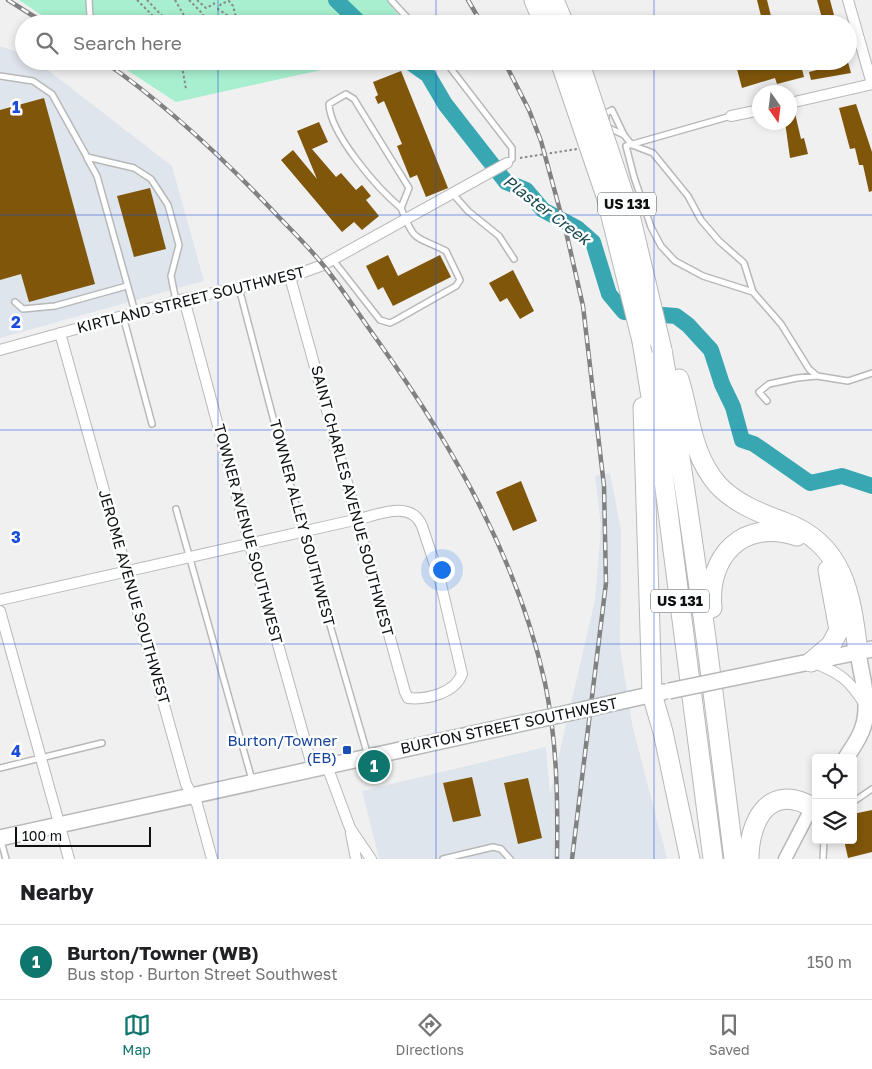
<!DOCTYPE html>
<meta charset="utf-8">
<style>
:root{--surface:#fff;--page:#f2f2f2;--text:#202124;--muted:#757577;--line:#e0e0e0;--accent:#0f766e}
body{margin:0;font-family:"Golos Text",sans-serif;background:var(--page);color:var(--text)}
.controls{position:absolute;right:15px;bottom:15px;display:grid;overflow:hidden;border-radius:5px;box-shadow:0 2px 8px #0003}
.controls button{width:45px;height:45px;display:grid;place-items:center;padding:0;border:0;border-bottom:1px solid var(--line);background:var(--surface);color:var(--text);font:25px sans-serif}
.compass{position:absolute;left:752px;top:85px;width:45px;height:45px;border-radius:50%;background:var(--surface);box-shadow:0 2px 8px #0003;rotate:166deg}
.scale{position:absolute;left:15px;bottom:12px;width:136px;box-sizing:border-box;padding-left:5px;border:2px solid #101010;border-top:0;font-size:14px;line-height:18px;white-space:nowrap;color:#101010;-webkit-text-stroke:4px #fdfeff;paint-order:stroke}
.you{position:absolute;left:441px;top:569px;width:18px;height:18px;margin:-12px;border:4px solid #fff;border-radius:50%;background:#1a73e8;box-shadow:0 0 0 8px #1a73e833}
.badge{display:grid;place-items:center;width:32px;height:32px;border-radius:50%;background:var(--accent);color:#fff;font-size:16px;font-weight:700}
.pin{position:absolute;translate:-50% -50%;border:2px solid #fff;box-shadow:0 1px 5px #0006}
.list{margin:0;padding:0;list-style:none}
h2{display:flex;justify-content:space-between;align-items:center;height:65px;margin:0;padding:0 20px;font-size:21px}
h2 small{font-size:16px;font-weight:400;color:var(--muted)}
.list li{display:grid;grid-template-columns:32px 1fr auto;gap:15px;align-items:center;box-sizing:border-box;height:75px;padding:0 20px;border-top:1px solid var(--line)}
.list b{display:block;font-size:19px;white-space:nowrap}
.list p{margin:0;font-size:16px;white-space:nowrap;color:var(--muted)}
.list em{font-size:16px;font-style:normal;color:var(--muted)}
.icon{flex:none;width:28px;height:28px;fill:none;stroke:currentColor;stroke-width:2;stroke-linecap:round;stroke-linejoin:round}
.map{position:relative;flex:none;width:872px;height:859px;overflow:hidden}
.search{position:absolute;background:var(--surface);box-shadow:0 2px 8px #0003;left:15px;right:15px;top:15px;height:55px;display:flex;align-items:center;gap:12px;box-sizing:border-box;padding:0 18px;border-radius:28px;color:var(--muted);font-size:19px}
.sheet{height:140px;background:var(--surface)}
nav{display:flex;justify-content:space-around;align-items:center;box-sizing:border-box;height:70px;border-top:1px solid var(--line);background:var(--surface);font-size:14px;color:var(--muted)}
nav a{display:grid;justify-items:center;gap:2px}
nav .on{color:var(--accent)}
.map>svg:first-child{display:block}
.built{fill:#dfe5ec}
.green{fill:#a7efce}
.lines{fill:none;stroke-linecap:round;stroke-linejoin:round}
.river{stroke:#38a7b2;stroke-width:16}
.building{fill:#7f560a}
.service-casing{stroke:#b7b8b8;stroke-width:8}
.minor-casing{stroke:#b7b8b8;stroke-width:12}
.tertiary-casing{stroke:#b7b8b8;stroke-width:15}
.secondary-casing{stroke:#b7b8b8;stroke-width:18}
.motorway-casing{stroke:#b7b8b8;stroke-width:21}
.path{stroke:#888;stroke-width:2;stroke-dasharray:2.5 2.5;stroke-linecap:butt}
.service{stroke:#fff;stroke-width:5}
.minor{stroke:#fff;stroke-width:10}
.tertiary{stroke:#fff;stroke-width:12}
.secondary{stroke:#fff;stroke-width:15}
.motorway{stroke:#fff;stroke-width:19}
.rail-casing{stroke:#818182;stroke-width:4.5}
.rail{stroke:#fdfeff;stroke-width:2.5;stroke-dasharray:8;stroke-linecap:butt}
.secondary-bridge-casing{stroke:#b7b8b8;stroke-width:18;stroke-linecap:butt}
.motorway-bridge-casing{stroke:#b7b8b8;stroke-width:21;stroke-linecap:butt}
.secondary-bridge{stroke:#fff;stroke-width:15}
.motorway-bridge{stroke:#fff;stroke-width:19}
.grid{fill:none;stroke:#1d4ed8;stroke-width:1;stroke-opacity:0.55}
.transit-dot{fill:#1a4fb4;stroke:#fdfeff;stroke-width:2}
.labels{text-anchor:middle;stroke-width:5;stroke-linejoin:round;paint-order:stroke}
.shield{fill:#fdfeff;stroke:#575758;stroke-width:1}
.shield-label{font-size:14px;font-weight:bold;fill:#101010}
.street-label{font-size:15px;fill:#101010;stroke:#fdfeff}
.transit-label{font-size:15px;fill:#164399;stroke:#fdfeff;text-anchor:end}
.water-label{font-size:16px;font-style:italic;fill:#1a4a4f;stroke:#fdfeff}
.grid-label{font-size:16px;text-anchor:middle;font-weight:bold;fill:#1d4ed8;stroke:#fdfeff;stroke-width:5;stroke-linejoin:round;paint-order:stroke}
</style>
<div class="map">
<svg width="872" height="859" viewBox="0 0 872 859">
<rect width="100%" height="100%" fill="#f0f0f1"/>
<path class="built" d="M0,46L24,54V61H36L172,166L204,281L0,338Z
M610,473L621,530L620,647L632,724L667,859H379L362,791L546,747L550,794L595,600L601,526L595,476Z"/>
<path class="green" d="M19,0H387L405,24H55Z
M113,61H362L176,102Z"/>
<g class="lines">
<path class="river" d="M336,0L361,24
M408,61L428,75L445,104L506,182L526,190L543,210L577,228L593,242L609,294L624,312L676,316L688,325L711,350L722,384L733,407L742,440L754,444L810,483L842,476L872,486"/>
</g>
<path class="building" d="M757,0H767L773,24H763Z
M817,0H830L834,15L822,18Z
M790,61H800L804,77L777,84L775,78L742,88L737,69L763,65L764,68Z
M848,62L851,73L811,80L809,72Z
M401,71L448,188L426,197L417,175L410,178L397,146L402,144L384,101L378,104L375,97L378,95L373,82Z
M44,98L95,284L29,302L21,274L0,280V110Z
M856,104L872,152V191L869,192L863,165H859L855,148L850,149L839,108Z
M794,109L801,139L804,138L808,154L790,158L785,122H790V110Z
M319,122L328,142L312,149L336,177L341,173L356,190L362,185L371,196L366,200L379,216L362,230L354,222L342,232L281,160L293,150L317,179L297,131Z
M150,188L166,249L134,257L117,196Z
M388,255L398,276L440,255L451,277L393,306L383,287L378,290L366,266Z
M513,270L534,311L520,319L507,298L500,302L489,283Z
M521,481L537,521L513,531L496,492Z
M472,777L481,816L453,822L443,783Z
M528,778L542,838L518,844L504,783Z
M872,810V852L848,858L844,840H853V814Z"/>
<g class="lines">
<g class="service-casing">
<path id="service" d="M89,0L90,17
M391,0L413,24
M445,61L512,148V159L507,163
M0,76L33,81L52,94L87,157L134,168L151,179L168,205L179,245L171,276L176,301
M731,116L626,146L634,177L651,227L661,246L675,261L703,276L753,292L781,324L809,369L817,376
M606,119V113L612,110L624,135L632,145L653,153L688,196L701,220L719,241L744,263L753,292
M607,127L624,135
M87,158L97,176L135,312
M453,194L468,211L499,236L514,259
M333,260L380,320L390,323L396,320L456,286L460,280L446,251C415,235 415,244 401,208L409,188L354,99L346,94L329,104C330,134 378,189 401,208
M239,288L303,532L368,756
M15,302L23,309L55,306L127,286
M123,316L152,424
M767,401L759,392L769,384L797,378L817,376L848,381L872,373
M176,509L252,780
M0,768L102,743
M853,802L872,789
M1,841L6,859
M443,859L493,847L501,849L510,859
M823,859L824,840"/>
</g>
<g class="minor-casing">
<path id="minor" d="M848,0L872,84
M790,103L872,84
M731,116L760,110
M184,299L250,545L313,769
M60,333L186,784L197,804L212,859
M0,350L184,299L290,277L323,265L507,163
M0,600L350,521L356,520C377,515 411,499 422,526L440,580L462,674C455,693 427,700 408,698L405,692L290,277
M0,611L69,859
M812,662C840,673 849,679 865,705
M327,766L350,828L371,859
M351,833L356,859"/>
</g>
<g class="tertiary-casing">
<path id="tertiary" d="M785,859L812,807"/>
</g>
<g class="secondary-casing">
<path id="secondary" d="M727,679L872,649
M627,700L663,692
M846,758C852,748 860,738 863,727C871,704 861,675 858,652
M0,838L541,719"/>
</g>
<g class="motorway-casing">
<path id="motorway" d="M534,0L544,24
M554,0L564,24
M642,341L662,465L713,859
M662,350C692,519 713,689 734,859
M679,379C690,415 691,454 718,485C736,504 760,513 784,522C844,544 851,594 858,652
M643,407L652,694L663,732L690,859
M712,608C707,556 743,518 797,536
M811,662L831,645L839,630L828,570
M749,859C749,821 769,782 812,807"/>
</g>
<path class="path" d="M137,0L161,24
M147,0L170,24
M175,0L189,24
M189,0L203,14L204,24
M197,0L206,8L214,4V0
M214,24L219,21L222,24
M231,24L230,17L218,9L221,4L229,1L233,6L238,24
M181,61L186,89
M182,65L195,61
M520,158L577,149"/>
<use href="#service" class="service"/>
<use href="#minor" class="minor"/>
<use href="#tertiary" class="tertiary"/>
<use href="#secondary" class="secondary"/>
<use href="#motorway" class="motorway"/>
<g class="rail-casing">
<path id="rail" d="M8,0L46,24
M468,0L482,24
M103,61C166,104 223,158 275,213C291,230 309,247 324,266C344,291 361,318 380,344C452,445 518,559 545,683C557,741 558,799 557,859
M504,61L529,110L541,141L567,236L583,306L604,486L606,583L572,859"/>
</g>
<use href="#rail" class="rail"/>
<g class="secondary-bridge-casing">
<path id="secondary-bridge" d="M669,691L727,679
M541,719L627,700"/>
</g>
<g class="motorway-bridge-casing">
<path id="motorway-bridge" d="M560,61L606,196L642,341
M579,61L629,211L662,350"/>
</g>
<use href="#secondary-bridge" class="secondary-bridge"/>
<use href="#motorway-bridge" class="motorway-bridge"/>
</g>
<path class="grid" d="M218,0V24M436,0V24M654,0V24M218,61V859M436,61V859M654,61V859M0,215H872M0,430H872M0,644H872"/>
<rect class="transit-dot" x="342" y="745" width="10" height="10" rx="2.5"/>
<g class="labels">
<g class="shield">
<rect x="598" y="192.5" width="58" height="23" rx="4"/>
<rect x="651" y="589.5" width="58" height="23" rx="4"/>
</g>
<g class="shield-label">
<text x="627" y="209">US 131</text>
<text x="680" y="606">US 131</text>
</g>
<g class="street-label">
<text transform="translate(191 300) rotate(-14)" y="5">KIRTLAND STREET SOUTHWEST</text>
<text transform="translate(352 501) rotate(75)" y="5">SAINT CHARLES AVENUE SOUTHWEST</text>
<text transform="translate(302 523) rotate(75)" y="5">TOWNER ALLEY SOUTHWEST</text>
<text transform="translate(248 534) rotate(75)" y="5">TOWNER AVENUE SOUTHWEST</text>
<text transform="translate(134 597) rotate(74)" y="5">JEROME AVENUE SOUTHWEST</text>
<text transform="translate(509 726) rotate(-12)" y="5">BURTON STREET SOUTHWEST</text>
</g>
<g class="transit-label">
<text x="337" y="746">Burton/Towner<tspan x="337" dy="17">(EB)</tspan></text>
</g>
<g class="water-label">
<text transform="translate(547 210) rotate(37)" y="6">Plaster Creek</text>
</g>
</g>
<g class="grid-label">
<text x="16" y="113">1</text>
<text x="16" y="328">2</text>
<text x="16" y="543">3</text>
<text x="16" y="757">4</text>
</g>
</svg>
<div class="controls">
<button><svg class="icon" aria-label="locate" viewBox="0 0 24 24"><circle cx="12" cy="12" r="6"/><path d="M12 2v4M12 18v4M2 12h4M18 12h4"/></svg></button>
<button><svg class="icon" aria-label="layers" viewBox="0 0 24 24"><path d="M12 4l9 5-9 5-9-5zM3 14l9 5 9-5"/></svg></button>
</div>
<svg class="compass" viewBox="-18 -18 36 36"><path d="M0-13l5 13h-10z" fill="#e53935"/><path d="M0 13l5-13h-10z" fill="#757577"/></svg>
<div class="scale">100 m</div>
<div class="you"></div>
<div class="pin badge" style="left:374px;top:766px">1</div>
<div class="search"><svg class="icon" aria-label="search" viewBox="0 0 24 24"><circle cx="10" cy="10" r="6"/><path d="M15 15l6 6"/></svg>Search here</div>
</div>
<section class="sheet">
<h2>Nearby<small></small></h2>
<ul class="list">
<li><span class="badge">1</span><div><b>Burton/Towner (WB)</b><p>Bus stop · Burton Street Southwest</p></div><em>150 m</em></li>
</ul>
</section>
<nav>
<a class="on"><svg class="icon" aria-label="map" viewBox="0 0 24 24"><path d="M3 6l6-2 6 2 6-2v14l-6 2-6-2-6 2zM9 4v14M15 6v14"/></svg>Map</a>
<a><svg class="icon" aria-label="directions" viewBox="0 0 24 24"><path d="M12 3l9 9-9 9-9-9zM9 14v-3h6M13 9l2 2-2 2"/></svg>Directions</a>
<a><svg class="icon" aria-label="saved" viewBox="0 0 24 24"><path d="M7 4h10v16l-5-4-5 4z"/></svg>Saved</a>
</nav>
